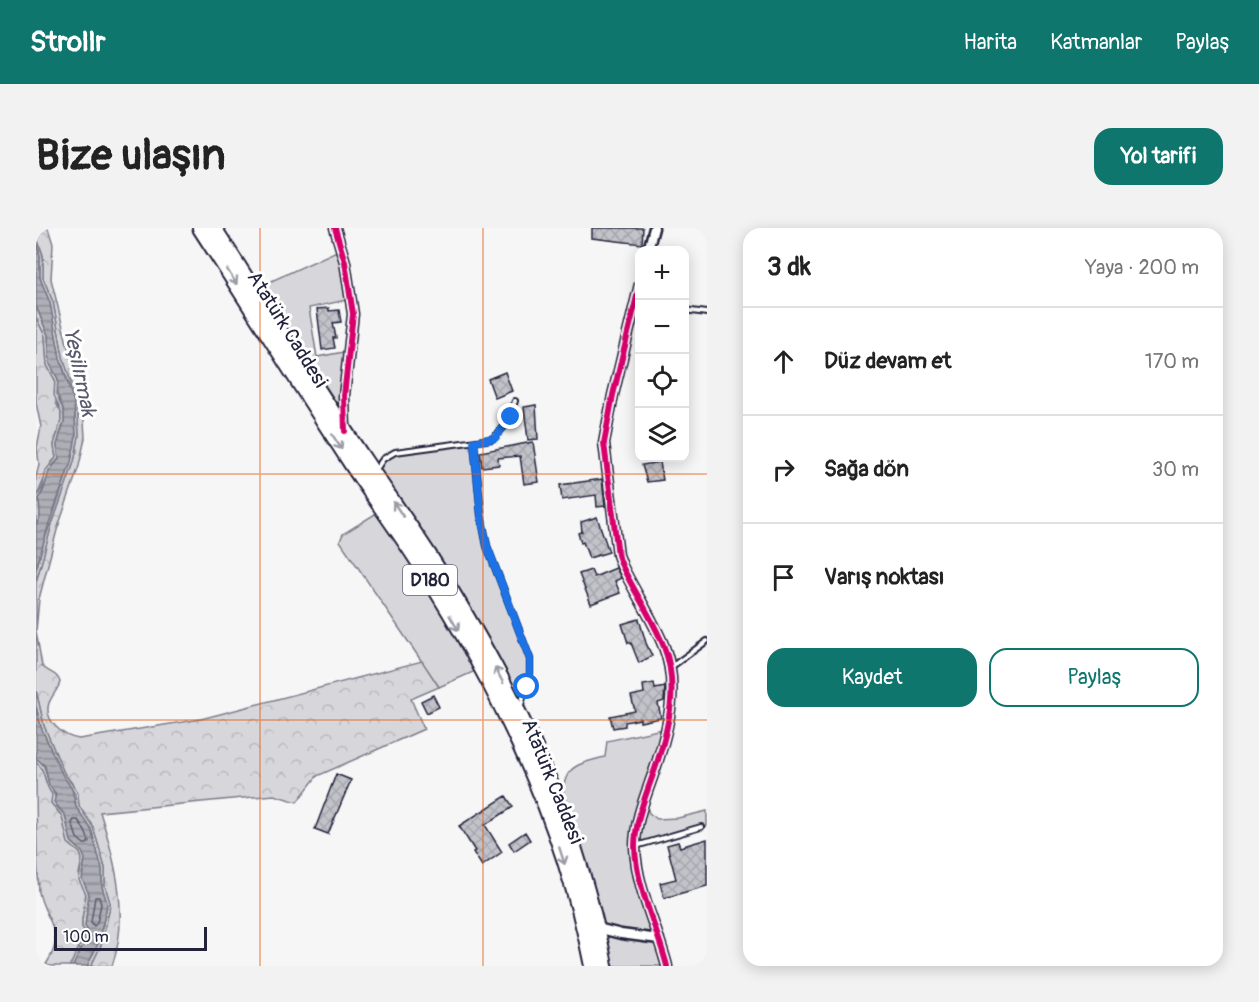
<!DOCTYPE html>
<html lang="tr">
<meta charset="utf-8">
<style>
:root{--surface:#fff;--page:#f2f2f2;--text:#222;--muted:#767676;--line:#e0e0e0;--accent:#0f766e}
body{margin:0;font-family:Pangolin,sans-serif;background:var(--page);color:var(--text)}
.controls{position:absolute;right:18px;top:18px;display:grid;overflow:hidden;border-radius:12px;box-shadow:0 3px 15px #0003}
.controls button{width:54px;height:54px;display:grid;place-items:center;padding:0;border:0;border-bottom:2px solid var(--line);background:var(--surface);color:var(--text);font:30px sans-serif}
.scale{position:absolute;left:18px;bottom:15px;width:153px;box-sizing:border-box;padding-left:6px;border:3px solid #22223b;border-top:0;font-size:16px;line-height:21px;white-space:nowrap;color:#22223b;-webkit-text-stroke:4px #fff;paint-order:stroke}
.stop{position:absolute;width:18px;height:18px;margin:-14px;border:4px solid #1a73e8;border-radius:50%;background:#fff}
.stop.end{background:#1a73e8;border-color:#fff;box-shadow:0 2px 6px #0008}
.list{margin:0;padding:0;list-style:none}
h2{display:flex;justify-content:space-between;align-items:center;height:78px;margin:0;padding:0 24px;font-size:26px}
h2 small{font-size:20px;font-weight:400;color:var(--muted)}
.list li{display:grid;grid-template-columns:39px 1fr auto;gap:18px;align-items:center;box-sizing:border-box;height:108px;padding:0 24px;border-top:2px solid var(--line)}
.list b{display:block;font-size:22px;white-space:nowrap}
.list em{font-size:20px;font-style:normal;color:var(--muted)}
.actions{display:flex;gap:12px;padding:18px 24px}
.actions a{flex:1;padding:14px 0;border:2px solid var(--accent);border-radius:18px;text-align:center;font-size:21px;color:var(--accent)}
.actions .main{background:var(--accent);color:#fff}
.icon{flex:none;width:33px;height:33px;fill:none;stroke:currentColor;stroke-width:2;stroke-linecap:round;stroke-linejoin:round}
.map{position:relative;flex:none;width:671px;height:738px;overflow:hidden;border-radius:18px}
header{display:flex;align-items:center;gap:36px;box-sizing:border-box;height:84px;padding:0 30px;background:var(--accent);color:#fff}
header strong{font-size:28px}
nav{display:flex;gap:33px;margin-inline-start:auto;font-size:21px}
.intro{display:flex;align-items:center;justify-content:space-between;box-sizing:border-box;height:144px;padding:0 36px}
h1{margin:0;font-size:42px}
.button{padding:15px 27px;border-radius:18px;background:var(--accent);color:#fff;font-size:21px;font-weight:700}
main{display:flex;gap:36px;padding:0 36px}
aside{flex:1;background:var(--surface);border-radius:18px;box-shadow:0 3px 15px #0003}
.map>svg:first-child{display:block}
.green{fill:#d7d7db;stroke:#7c7c8b;stroke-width:1.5}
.forest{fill:url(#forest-crowns);stroke:#7c7c8b;stroke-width:1.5}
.wetland{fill:url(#wetland-marsh);stroke:#7c7c8b;stroke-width:1.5}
.water{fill:url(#water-rules);stroke:#767685;stroke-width:1.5}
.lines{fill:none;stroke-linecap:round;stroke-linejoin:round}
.shore{stroke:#5a5a6d;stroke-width:1.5}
.building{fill:url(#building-cross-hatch);stroke:#22223b;stroke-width:1.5}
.service-casing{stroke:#22223b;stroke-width:8}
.minor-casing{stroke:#22223b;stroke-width:13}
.trunk-casing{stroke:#22223b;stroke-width:18}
.service{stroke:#fff;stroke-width:4}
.minor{stroke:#fff;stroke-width:8}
.trunk{stroke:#fff;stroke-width:14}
.cycleway-casing{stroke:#fff;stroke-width:10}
.cycleway{stroke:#d6006c;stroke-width:6}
.oneway{stroke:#9c9ca7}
.route{stroke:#1a73e8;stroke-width:8}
.grid{fill:none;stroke:#e8590c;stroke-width:1.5;stroke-opacity:0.55}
.labels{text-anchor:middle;stroke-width:6;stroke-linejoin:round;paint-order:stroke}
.shield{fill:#fff;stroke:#646476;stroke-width:1.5}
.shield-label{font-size:18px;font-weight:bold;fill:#22223b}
.street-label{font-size:20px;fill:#22223b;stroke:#fff}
.water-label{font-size:21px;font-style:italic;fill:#5a5a6d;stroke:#fff}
</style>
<header>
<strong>Strollr</strong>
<nav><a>Harita</a><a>Katmanlar</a><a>Paylaş</a></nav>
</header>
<div class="intro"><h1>Bize ulaşın</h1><a class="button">Yol tarifi</a></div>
<main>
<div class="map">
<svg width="671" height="738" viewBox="0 0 671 738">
<defs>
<pattern id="forest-crowns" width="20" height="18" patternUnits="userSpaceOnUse" patternTransform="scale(1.5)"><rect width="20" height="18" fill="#d7d7db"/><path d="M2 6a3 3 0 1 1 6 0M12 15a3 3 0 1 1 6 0" fill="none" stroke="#b8b8bd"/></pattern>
<pattern id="wetland-marsh" width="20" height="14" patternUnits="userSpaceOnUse" patternTransform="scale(1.5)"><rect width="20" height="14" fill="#d7d7db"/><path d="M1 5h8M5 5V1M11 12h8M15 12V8" fill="none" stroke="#b8b8bd"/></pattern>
<pattern id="water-rules" width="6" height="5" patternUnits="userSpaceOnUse" patternTransform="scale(1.5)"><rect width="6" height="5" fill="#aeaeb7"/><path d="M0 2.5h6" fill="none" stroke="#8d8d96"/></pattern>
<pattern id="building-cross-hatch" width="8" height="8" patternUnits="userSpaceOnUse" patternTransform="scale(1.5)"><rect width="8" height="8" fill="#c2c2c9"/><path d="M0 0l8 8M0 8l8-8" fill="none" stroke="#a6a6ae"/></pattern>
</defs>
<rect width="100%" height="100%" fill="#f6f6f7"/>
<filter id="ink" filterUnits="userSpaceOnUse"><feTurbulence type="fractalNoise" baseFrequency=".0167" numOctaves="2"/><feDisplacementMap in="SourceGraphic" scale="12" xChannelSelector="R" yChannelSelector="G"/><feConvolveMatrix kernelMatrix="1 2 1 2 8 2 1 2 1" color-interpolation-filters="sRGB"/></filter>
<g filter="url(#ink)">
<path class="green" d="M305,21L315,71L273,80L281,129L313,123L309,203L218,61Z
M438,214L445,287L451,318L494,431V445L482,484L338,246L352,226Z
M347,281L444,441L403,459L304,313L307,306Z
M631,500L608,571L613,585L621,591L642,590L671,583V598L599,619L601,637L631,738H569L525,582C528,542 530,538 569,529L571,513Z"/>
<path class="forest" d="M0,0H12L17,16L15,51L44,168L48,193L49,210L43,238L21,302L3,371L0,403L6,438C12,445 21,444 24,454C22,462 16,467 13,475C7,493 28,509 43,511L165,491L386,433L403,459L375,471L388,501L281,548L261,574L238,567L64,584C79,632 94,688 76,738H55L65,717L73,683L74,675L69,658V640L57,599L43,578L39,559L28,545L8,498L0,462V354L16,296L38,234L43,208L41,174L27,129L17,74L7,50V27L0,7Z
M0,89L9,108L11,137L19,152L20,175L25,184V193L18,217L20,230L15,235L0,270V249L3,236L1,219L5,199L0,175Z
M0,534C11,543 7,555 17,567L15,575L26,588L32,614L44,625L46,631L43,646L50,666L46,692V699L50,705L34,738H9C14,730 19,722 19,713C19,695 6,682 3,664C0,622 0,577 0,534Z"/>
<path class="wetland" d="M0,7L7,28V50L17,74L27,129L41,174L43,208L38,234L16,296L0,354V342L5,323L35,234L40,208L39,183L34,159L24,130L14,75L4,50V28Z
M0,78L12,107L14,136L22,151L23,173L28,183V193L21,217L23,231L17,237L3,271L4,289L0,297V270L6,260L10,242L20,230L18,217L25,193V184L18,167L19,152L11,137L9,108L0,89Z
M0,462L8,498L28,545L42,565L43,578L57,599L69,640V658L74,675L73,683L65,717L55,738H51L62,716L70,682L71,675L66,659V641L55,601L40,579L39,566L26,546L5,499L0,478Z
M0,530C11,537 9,545 13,555C17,565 20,566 20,578L29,587L35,613L47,624L49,631L46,646L53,666L49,698L53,705L37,738H34L50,705L46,699V692L50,666L43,652L46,631L44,625L32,615L26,588L15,575L16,566C7,555 11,543 0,534Z"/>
<path class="water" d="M0,14L4,28V50L14,75L24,130L38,175L40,208L35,234L13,295L0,342V297L4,289L3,271L8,261L13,243L23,231L21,217L28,194V183L21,166L22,151L14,136L12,107L0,78Z
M0,478L5,499L26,546L36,561L40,579L55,601L66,641V659L71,675L70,682L62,716L51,738H37L53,705L49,698L53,666L46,651L49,631L46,624L35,613L29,587L18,574L20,566L13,557L9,538L0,530Z"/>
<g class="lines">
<path class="shore" d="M38,592H42L49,603L53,613L51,616H48L41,610L36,595Z
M59,669H63L65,676L61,695L58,698L55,694Z"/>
</g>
<path class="building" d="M556,0H607L606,16L556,10Z
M293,80V83L303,82L305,94L297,95L300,110H297L299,120L286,122L281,81Z
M469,144L476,163L459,170L452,151Z
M500,177L502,211L492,212L488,179Z
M497,214L503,254L488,256L484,228L462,230L463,237L446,239L444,224Z
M624,234L627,252L611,254L606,237Z
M566,251L569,278L561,279L560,267L526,272L524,257Z
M561,289L573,324L553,330L547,314L545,315L542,305L546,304L545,294Z
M580,340L585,350L579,353L584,365L555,376L543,346L555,342L558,349Z
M603,391L610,415L616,428L603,435L595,415H592L586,396Z
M618,455L619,461L629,459L628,473L622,475L625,490L604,494V491L589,494V498L577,500L574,488L599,483L595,468L608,465L607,457Z
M397,467L403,479L391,485L385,473Z
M300,546L315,552L292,606L279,601Z
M470,568L477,579L449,597L466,624L446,638L437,624L439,623L423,598Z
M489,604L494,612L478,623L473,615Z
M671,611V658L628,670L624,655L640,651L631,617L642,614L644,619Z"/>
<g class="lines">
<g class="service-casing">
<path id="service" d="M648,82L671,85
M438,214L445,287L451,318L494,431V445L485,477
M339,243L347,231L359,224L456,211L471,196L479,173
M635,439L671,413
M600,618L665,599"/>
</g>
<g class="minor-casing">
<path id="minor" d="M299,0L309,34L317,86L308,168L309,200
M612,22L618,0
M604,56L577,167L568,215L582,327L586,338C599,365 617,391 628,419C643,457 633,498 621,535C612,563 599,589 599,619C600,659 621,699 631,738
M561,700L585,706L623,711"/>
</g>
<g class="trunk-casing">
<path id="trunk" d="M164,0C215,79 265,159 316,237C338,270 362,302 383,335C462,457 528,594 556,738
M178,0C228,78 277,156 329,233C350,264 372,295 393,327C456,426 513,532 546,645C555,676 564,707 569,738"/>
</g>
<use href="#service" class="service"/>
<use href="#minor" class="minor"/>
<use href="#trunk" class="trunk"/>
<g class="cycleway-casing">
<path id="cycleway" d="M299,0L309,34L317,86L308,168L309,203
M604,56L577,167L568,215L582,327L586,338C599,365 617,391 628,419C643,457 633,498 621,535C612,563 599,589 599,619C600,659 621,699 631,738"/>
</g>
<use href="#cycleway" class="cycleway"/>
</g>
<defs><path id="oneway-shaft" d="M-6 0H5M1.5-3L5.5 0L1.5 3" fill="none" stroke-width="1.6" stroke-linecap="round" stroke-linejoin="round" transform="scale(1.5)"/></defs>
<g class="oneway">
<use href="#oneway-shaft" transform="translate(196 49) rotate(57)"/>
<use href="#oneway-shaft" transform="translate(301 214) rotate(57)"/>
<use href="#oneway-shaft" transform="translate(362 281) rotate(-124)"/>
<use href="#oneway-shaft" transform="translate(418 395) rotate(60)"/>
<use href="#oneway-shaft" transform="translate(463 447) rotate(-118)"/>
<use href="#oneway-shaft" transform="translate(526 628) rotate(72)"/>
</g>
</g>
<g class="lines" filter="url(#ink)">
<path class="route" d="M475,189L459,210L438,214L445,287L451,318L494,431V445L491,459"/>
</g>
<path class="grid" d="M224,0V738M447,0V738M0,246H671M0,492H671"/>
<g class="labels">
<rect class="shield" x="367" y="337" width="54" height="30" rx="4.5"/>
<g class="shield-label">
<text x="394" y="358">D180</text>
</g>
<g class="street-label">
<text transform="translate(252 101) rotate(58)" y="7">Atatürk Caddesi</text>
<text transform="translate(517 553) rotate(68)" y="7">Atatürk Caddesi</text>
</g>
<g class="water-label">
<text transform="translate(44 144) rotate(78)" y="7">Yeşilırmak</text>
</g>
</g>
</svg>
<div class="controls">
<button>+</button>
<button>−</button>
<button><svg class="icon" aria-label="locate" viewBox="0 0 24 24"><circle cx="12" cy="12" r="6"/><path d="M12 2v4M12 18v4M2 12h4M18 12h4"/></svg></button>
<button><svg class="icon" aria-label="layers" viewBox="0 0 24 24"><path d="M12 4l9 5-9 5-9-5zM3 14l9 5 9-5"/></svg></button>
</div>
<div class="scale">100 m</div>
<div class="stop" style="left:491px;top:459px"></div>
<div class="stop end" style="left:475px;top:189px"></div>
</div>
<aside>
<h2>3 dk<small>Yaya · 200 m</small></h2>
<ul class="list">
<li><svg class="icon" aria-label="ahead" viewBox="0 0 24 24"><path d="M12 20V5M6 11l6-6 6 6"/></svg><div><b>Düz devam et</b></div><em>170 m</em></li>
<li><svg class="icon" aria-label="right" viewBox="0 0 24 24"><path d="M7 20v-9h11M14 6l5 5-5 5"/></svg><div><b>Sağa dön</b></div><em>30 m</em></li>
<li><svg class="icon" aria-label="arrive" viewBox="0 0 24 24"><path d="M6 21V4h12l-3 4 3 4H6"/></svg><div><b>Varış noktası</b></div></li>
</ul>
<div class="actions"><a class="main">Kaydet</a><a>Paylaş</a></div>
</aside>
</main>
